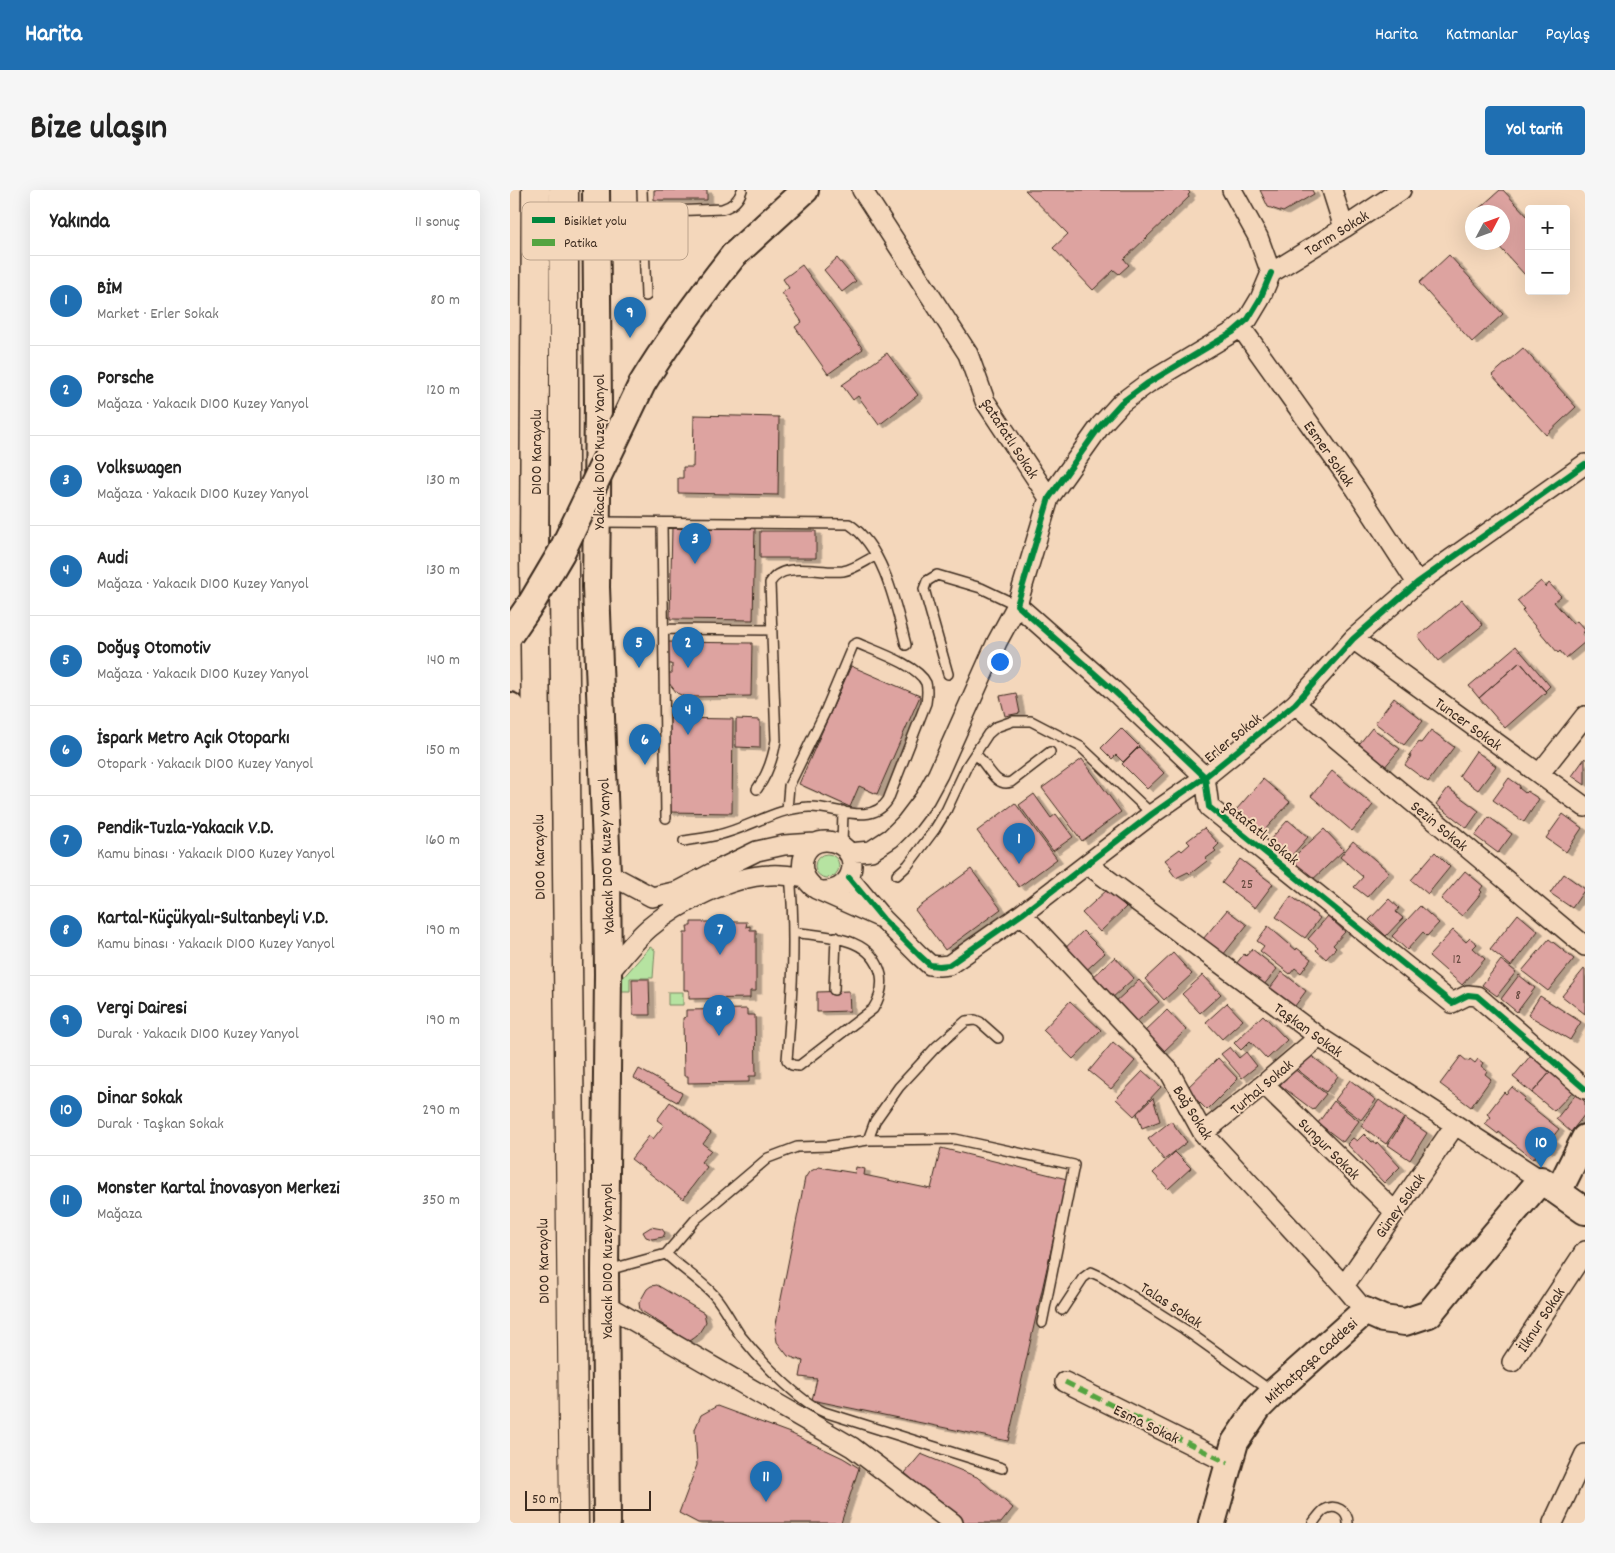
<!DOCTYPE html>
<html lang="tr">
<meta charset="utf-8">
<style>
:root{--surface:#fff;--page:#f6f6f6;--text:#222;--muted:#767676;--line:#e0e0e0;--accent:#1f6fb2}
body{margin:0;font-family:Dekko,sans-serif;background:var(--page);color:var(--text)}
.controls{position:absolute;right:15px;top:15px;display:grid;overflow:hidden;border-radius:5px;box-shadow:0 5px 20px #0002}
.controls button{width:45px;height:45px;display:grid;place-items:center;padding:0;border:0;border-bottom:1px solid var(--line);background:var(--surface);color:var(--text);font:25px sans-serif}
.compass{position:absolute;left:955px;top:15px;width:45px;height:45px;border-radius:50%;background:var(--surface);box-shadow:0 5px 20px #0002;rotate:49deg}
.scale{position:absolute;left:15px;bottom:12px;width:126px;box-sizing:border-box;padding-left:5px;border:2px solid #3b2a1e;border-top:0;font-size:14px;line-height:18px;white-space:nowrap;color:#3b2a1e;-webkit-text-stroke:4px #f4d7bb;paint-order:stroke}
.you{position:absolute;left:489px;top:471px;width:18px;height:18px;margin:-12px;border:4px solid #fff;border-radius:50%;background:#1a73e8;box-shadow:0 0 0 8px #1a73e833}
.badge{display:grid;place-items:center;width:32px;height:32px;border-radius:50%;background:var(--accent);color:#fff;font-size:16px;font-weight:700}
.pin{position:absolute;translate:-50% -41px;filter:drop-shadow(0 1px 2px #0008)}
.pin::after{content:'';position:absolute;top:26px;width:18px;height:15px;background:inherit;clip-path:polygon(0 0,100% 0,50% 100%)}
.list{margin:0;padding:0;list-style:none}
h2{display:flex;justify-content:space-between;align-items:center;height:65px;margin:0;padding:0 20px;font-size:21px}
h2 small{font-size:16px;font-weight:400;color:var(--muted)}
.list li{display:grid;grid-template-columns:32px 1fr auto;gap:15px;align-items:center;box-sizing:border-box;height:90px;padding:0 20px;border-top:1px solid var(--line)}
.list b{display:block;font-size:19px;white-space:nowrap}
.list p{margin:0;font-size:16px;white-space:nowrap;color:var(--muted)}
.list em{font-size:16px;font-style:normal;color:var(--muted)}
.map{position:relative;flex:none;width:1075px;height:1333px;overflow:hidden;border-radius:5px}
header{display:flex;align-items:center;gap:30px;box-sizing:border-box;height:70px;padding:0 25px;background:var(--accent);color:#fff}
header strong{font-size:24px}
nav{display:flex;gap:28px;margin-inline-start:auto;font-size:18px}
.intro{display:flex;align-items:center;justify-content:space-between;box-sizing:border-box;height:120px;padding:0 30px}
h1{margin:0;font-size:35px}
.button{padding:12px 22px;border-radius:5px;background:var(--accent);color:#fff;font-size:18px;font-weight:700}
main{display:flex;gap:30px;padding:0 30px}
aside{flex:1;background:var(--surface);border-radius:5px;box-shadow:0 5px 20px #0002}
.map>svg:first-child{display:block}
.green{fill:#b6e3a1;stroke:#788660}
.building{fill:#dda3a0;stroke:#3b2a1e;filter:url(#shadow)}
.lines{fill:none;stroke-linecap:round;stroke-linejoin:round}
.lane-casing{stroke:#3b2a1e;stroke-width:12}
.street-casing{stroke:#3b2a1e;stroke-width:22}
.secondary-casing{stroke:#3b2a1e;stroke-width:30}
.highway-casing{stroke:#3b2a1e;stroke-width:31}
.lane{stroke:#f4d7bb;stroke-width:9}
.street{stroke:#f4d7bb;stroke-width:19}
.secondary{stroke:#f4d7bb;stroke-width:26}
.highway{stroke:#f4d7bb;stroke-width:28}
.secondary-bridge-casing{stroke:#3b2a1e;stroke-width:30;stroke-linecap:butt}
.secondary-bridge{stroke:#f4d7bb;stroke-width:26}
.quiet{stroke:#54a441;stroke-width:5;stroke-dasharray:10 5;stroke-linecap:butt}
.cycleway-casing{stroke:#f4d7bb;stroke-width:9}
.cycleway{stroke:#00873e;stroke-width:6}
.labels{text-anchor:middle;stroke-width:4;stroke-linejoin:round;paint-order:stroke}
.number-label{font-size:14px;fill:#64483e}
.street-label{font-size:16px;fill:#3b2a1e;stroke:#f4d7bb}
.key{fill:#f4d7bb;stroke:#bca38c;stroke-width:1}
.key-label{font-size:14px;fill:#3b2a1e}
</style>
<header>
<strong>Harita</strong>
<nav><a>Harita</a><a>Katmanlar</a><a>Paylaş</a></nav>
</header>
<div class="intro"><h1>Bize ulaşın</h1><a class="button">Yol tarifi</a></div>
<main>
<aside>
<h2>Yakında<small>11 sonuç</small></h2>
<ul class="list">
<li><span class="badge">1</span><div><b>BİM</b><p>Market · Erler Sokak</p></div><em>80 m</em></li>
<li><span class="badge">2</span><div><b>Porsche</b><p>Mağaza · Yakacık D100 Kuzey Yanyol</p></div><em>120 m</em></li>
<li><span class="badge">3</span><div><b>Volkswagen</b><p>Mağaza · Yakacık D100 Kuzey Yanyol</p></div><em>130 m</em></li>
<li><span class="badge">4</span><div><b>Audi</b><p>Mağaza · Yakacık D100 Kuzey Yanyol</p></div><em>130 m</em></li>
<li><span class="badge">5</span><div><b>Doğuş Otomotiv</b><p>Mağaza · Yakacık D100 Kuzey Yanyol</p></div><em>140 m</em></li>
<li><span class="badge">6</span><div><b>İspark Metro Açık Otoparkı</b><p>Otopark · Yakacık D100 Kuzey Yanyol</p></div><em>150 m</em></li>
<li><span class="badge">7</span><div><b>Pendik-Tuzla-Yakacık V.D.</b><p>Kamu binası · Yakacık D100 Kuzey Yanyol</p></div><em>160 m</em></li>
<li><span class="badge">8</span><div><b>Kartal-Küçükyalı-Sultanbeyli V.D.</b><p>Kamu binası · Yakacık D100 Kuzey Yanyol</p></div><em>190 m</em></li>
<li><span class="badge">9</span><div><b>Vergi Dairesi</b><p>Durak · Yakacık D100 Kuzey Yanyol</p></div><em>190 m</em></li>
<li><span class="badge">10</span><div><b>Di̇nar Sokak</b><p>Durak · Taşkan Sokak</p></div><em>290 m</em></li>
<li><span class="badge">11</span><div><b>Monster Kartal İnovasyon Merkezi</b><p>Mağaza</p></div><em>350 m</em></li>
</ul>
</aside>
<div class="map">
<svg width="1075" height="1333" viewBox="0 0 1075 1333">
<defs>
<filter id="shadow"><feDropShadow dx="5.5" dy="3" stdDeviation="0" flood-color="#0004"/></filter>
</defs>
<rect width="100%" height="100%" fill="#f4d7bb"/>
<filter id="ink" filterUnits="userSpaceOnUse"><feTurbulence type="fractalNoise" baseFrequency=".02" numOctaves="2"/><feDisplacementMap in="SourceGraphic" scale="10" xChannelSelector="R" yChannelSelector="G"/><feConvolveMatrix kernelMatrix="1 2 1 2 8 2 1 2 1" color-interpolation-filters="sRGB"/></filter>
<g filter="url(#ink)">
<path class="green" d="M305 676a12 12 0 1 1 24 0a12 12 0 1 1-24 0Z
M140,757L145,760L143,788H120V802H111V790Z
M158,802H173V815H158Z"/>
<path class="building" d="M144,0H197V10H144Z
M515,0H678L680,3L678,5L679,7L614,69L619,75L609,84L604,80L583,100L543,58L558,44Z
M750,0H802L804,4L773,22L758,17Z
M990,0H993L1019,28V82L1015,85L985,52H992V22H965Z
M939,65L993,124L962,152L909,93Z
M327,68L346,91L332,102L314,80Z
M292,75L353,159L318,184L285,137L292,132L272,103L279,98L273,89Z
M1013,158L1066,217L1036,245L982,185Z
M377,163L408,205L369,235L348,206L343,210L332,195Z
M184,225L269,227L268,305L168,303V288H173V277H183Z
M162,336L245,338L243,430L160,429Z
M250,341H306V368H250Z
M1031,391L1036,397L1039,393L1051,406L1044,412L1063,434L1067,431L1075,440L1072,445L1075,448V452L1056,468L1050,461L1048,463L1012,421L1014,419L1007,411Z
M952,410L973,435L928,471L908,446Z
M157,452L242,453L241,506L179,507L173,506L167,503L158,492L156,483H162V474H156Z
M1006,456L1040,496L1035,501L1010,472L969,508L959,496Z
M1010,472L1036,502L995,538L969,508Z
M341,476L410,506L367,604L349,596L340,617L289,594Z
M506,503L510,523L495,526L490,506Z
M884,508L913,531L894,555L865,533Z
M159,528L223,529L222,623L158,622Z
M226,529L250,530V558L226,557Z
M611,538L629,556L613,572L606,565L602,569L591,558Z
M862,538L890,559L873,579L846,558Z
M921,540L944,557L918,592L895,575L901,566L899,565L909,552L911,553Z
M629,557L654,583L637,599L612,574Z
M966,561L986,576L968,600L949,586Z
M1075,568V595L1062,586Z
M572,569L611,622L572,651L532,598Z
M822,581L863,615L842,641L801,606Z
M999,588L1010,596L1009,598L1015,603L1017,601L1029,609L1014,632L983,610Z
M753,589L780,612L752,643L726,620Z
M938,598L969,621L957,638L926,614Z
M524,604L541,628L546,624L563,647L543,661L509,615Z
M505,613L547,669L509,697L467,641Z
M1053,624L1072,638L1056,662L1036,648Z
M979,627L1002,644L988,663L965,646Z
M778,630L798,647L776,672L756,654Z
M694,638L709,654L704,659L706,661L695,669L697,671L680,684L678,682L666,688L660,680L662,678L655,670L670,659L672,661L680,654L677,651Z
M814,639L834,660L799,693L779,671Z
M843,651L879,682L857,707L844,697L853,687L830,667Z
M925,662L940,677L918,704L901,690Z
M730,669L763,694L745,718L712,693Z
M461,679L491,719L435,760L405,720Z
M955,681L973,696L970,700L972,702L952,726L931,709Z
M1054,684L1075,699L1062,718L1040,703Z
M598,699L616,717L590,742L572,723Z
M781,706L810,728L795,748L766,727Z
M879,709L889,718L886,722L893,728L876,746L859,730Z
M910,716L929,733L917,746L913,742L897,760L882,746Z
M717,720L737,735L713,765L693,749Z
M1008,724L1028,741L1001,776L980,759Z
M818,726L835,742L823,755L826,758L816,769L806,760L808,758L798,749Z
M181,732H237L236,737L240,736V740H246V801H240V808L179,809V800H174V743H178L177,736H181Z
M758,736L786,760L787,758L801,769L791,783L785,778L780,784L750,761L754,756L747,751Z
M943,740L956,752L960,748L967,754L963,758L975,769L952,795L919,766Z
M573,741L595,763L571,785L550,763Z
M1039,749L1064,769L1038,801L1012,781Z
M742,759L767,779L753,796L726,774L734,764L736,766Z
M663,763L682,784L654,810L635,789Z
M605,767L624,788L601,809L582,788Z
M991,770L1006,782L987,806L972,795Z
M1074,779H1075V824L1052,806Z
M772,782L796,801L782,820L758,801Z
M693,785L711,804L690,823L672,804Z
M1009,785L1025,798L1007,822L991,809Z
M122,789H139L140,825H123Z
M629,790L649,812L623,835L603,814Z
M339,801L340,821L307,822V802Z
M1030,806L1071,832L1060,850L1018,825Z
M560,811L591,840L563,869L533,840Z
M717,813L733,830L712,849L696,832Z
M237,819V825H245L246,886H239V892L178,893V886H174L173,828L176,827V820Z
M657,820L676,840L651,864L632,844Z
M753,825L777,850L757,869L740,851L731,860L724,853Z
M603,852L625,871L601,899L579,881Z
M720,857L729,868L736,862L747,876L732,888L711,864Z
M795,861L828,886L816,902L784,877Z
M1021,865L1042,880L1022,903L1003,887Z
M951,866L958,872L960,869L965,873L968,869L973,873L971,876L977,881L975,884L981,889L961,917L930,894Z
M708,868L728,889L697,920L676,899Z
M783,878L816,904L803,920L770,895Z
M129,879L172,903L167,912L124,888Z
M1042,880L1065,899L1044,921L1022,903Z
M633,881L651,897L624,926L606,909Z
M840,890L866,910L851,930L825,910Z
M1002,897L1015,908L1013,910L1049,939L1041,949L1045,952L1038,961L1033,957L1023,969L989,942L988,944L975,934L981,927L977,924L994,902L996,904Z
M1067,903L1075,912V924L1061,942L1046,929Z
M643,908L650,931L632,938L627,923Z
M869,910L894,928L876,954L851,936Z
M824,911L849,931L833,952L808,933Z
M160,912L201,943L193,954L201,960L191,972L197,977L173,1009L121,969L139,946L143,949L154,935L147,930Z
M895,928L917,943L900,970L878,955Z
M661,931L677,952L654,970L638,949Z
M854,944L862,952L864,951L866,954L867,952L890,977L874,993L837,954L843,948L847,951Z
M431,958L557,989L498,1251L302,1210L307,1189L290,1187L293,1171L278,1166L267,1152L265,1139L295,988L299,982L309,977L345,983L346,977L355,979L354,985L421,999Z
M665,962L681,978L658,999L643,983Z
M141,1037L152,1039L155,1043L153,1047L142,1049L136,1047L133,1042Z
M147,1095L194,1123L196,1132L187,1146L183,1149L178,1151L130,1120L129,1113L137,1099L141,1096Z
M207,1216L280,1243L333,1268L349,1278L331,1333H188L169,1323L187,1275L185,1239L191,1225Z
M411,1264L467,1287L503,1318L491,1333H451L395,1283Z"/>
<g class="lines">
<g class="lane-casing">
<path id="lane" d="M132,0L136,106
M133,22L212,19C223,16 229,10 232,0
M88,332L339,334C374,357 386,416 396,455
M152,333L156,628
M154,439L261,440
M438,484L414,399L417,391L427,385L471,398L507,415
M465,564C477,572 484,598 501,592L540,562
M247,599C258,584 263,569 266,550L260,393C272,370 311,384 333,381C345,379 355,371 365,366
M174,651C185,649 197,648 208,645C239,638 266,618 299,617C324,616 361,637 378,610L416,513C417,506 418,500 416,493C408,475 365,461 347,453L343,455L314,524L279,596L277,620
M332,656L333,621
M280,685C286,747 282,809 277,870L282,875L289,876L363,819C370,808 373,797 371,785C362,745 315,747 283,742
M387,685L398,675L425,639L436,621L457,576L478,544L486,537L503,531H521L571,557L642,624
M324,800L326,747
M358,950L365,931L389,897L426,857L456,831L465,830L470,832L488,848
M156,1064C171,1078 189,1089 203,1104C214,1116 221,1132 230,1145C249,1169 287,1210 314,1222L492,1278
M98,1080L156,1064L186,1029L258,968L287,957L319,956L358,950L445,949L564,975L532,1133
M552,1120L573,1088L581,1082L592,1087L674,1139L761,1201
M803,1333C806,1329 810,1323 814,1320C825,1313 838,1321 838,1333"/>
</g>
<g class="street-casing">
<path id="street" d="M352,0L458,164L475,211L539,308
M722,0L748,47L761,83
M822,0L834,38
M761,83L750,109L738,129L723,142L638,193L611,213L591,235L539,308L507,415L602,499L695,587L699,617L942,813L958,805L967,806L1075,899
M761,83L834,38L891,0
M730,136L846,299L907,393
M843,449L1075,617
M785,514L1075,756
M1030,583L1075,526
M338,663L361,661L381,648L396,633L415,608L428,584L487,452L507,415
M577,674L809,847L1031,990
M97,683L142,707L168,701L206,681L247,661L274,655L305,653
M339,688L373,729L409,765L420,775L429,776L439,775L512,724L642,624L695,587L785,514L843,449L907,393L1075,274
M313,701C347,701 352,659 323,652C293,645 281,682 306,699L369,727
M512,724L659,881L693,943L834,1096L855,1121
M98,784C111,768 123,752 139,738C168,713 221,686 260,685C272,684 283,686 295,688
M754,894L885,1022
M693,943L754,894L809,847
M834,1096L945,935
M96,1115L342,1257L443,1333
M1002,1172L1075,1061
M555,1192L718,1273
M1043,1333L1075,1264"/>
</g>
<g class="secondary-casing">
<path id="secondary" d="M86,0L88,215L86,397L97,683L98,784L95,1081L97,1333
M223,66L295,0
M0,516L7,725L10,1333
M1048,1002L1075,948
M702,1333L725,1252L748,1218L763,1203L855,1121L873,1129L895,1132L919,1124L962,1071L1031,990L1075,1021"/>
</g>
<g class="highway-casing">
<path id="highway" d="M26,0L24,368L35,1333
M54,0V400L64,1333"/>
</g>
<use href="#lane" class="lane"/>
<use href="#street" class="street"/>
<use href="#secondary" class="secondary"/>
<use href="#highway" class="highway"/>
<g class="secondary-bridge-casing">
<path id="secondary-bridge" d="M0,444L22,412L51,363L132,194C159,149 190,108 223,66"/>
</g>
<use href="#secondary-bridge" class="secondary-bridge"/>
<path class="quiet" d="M555,1192L718,1273"/>
<g class="cycleway-casing">
<path id="cycleway" d="M761,83L750,109L738,129L723,142L638,193L611,213L591,235L539,308L507,415L602,499L695,587L699,617L942,813L958,805L967,806L1075,899
M339,688L373,729L409,765L420,775L429,776L439,775L512,724L642,624L695,587L785,514L843,449L907,393L1075,274"/>
</g>
<use href="#cycleway" class="cycleway"/>
</g>
</g>
<g class="labels">
<g class="number-label">
<text x="737" y="698">25</text>
<text x="947" y="773">12</text>
<text x="1008" y="809">8</text>
</g>
<g class="street-label">
<text transform="translate(826 42) rotate(-32)" y="6">Tarım Sokak</text>
<text transform="translate(501 248) rotate(57)" y="6">Şatafatlı Sokak</text>
<text transform="translate(25 262) rotate(-90)" y="6">D100 Karayolu</text>
<text transform="translate(88 262) rotate(-90)" y="6">Yakacık D100 Kuzey Yanyol</text>
<text transform="translate(820 263) rotate(55)" y="6">Esmer Sokak</text>
<text transform="translate(959 533) rotate(36)" y="6">Tuncer Sokak</text>
<text transform="translate(722 547) rotate(-39)" y="6">Erler Sokak</text>
<text transform="translate(930 635) rotate(40)" y="6">Sezin Sokak</text>
<text transform="translate(752 642) rotate(39)" y="6">Şatafatlı Sokak</text>
<text transform="translate(95 666) rotate(-92)" y="6">Yakacık D100 Kuzey Yanyol</text>
<text transform="translate(28 667) rotate(-91)" y="6">D100 Karayolu</text>
<text transform="translate(799 839) rotate(36)" y="6">Taşkan Sokak</text>
<text transform="translate(751 896) rotate(-40)" y="6">Turhal Sokak</text>
<text transform="translate(684 922) rotate(58)" y="6">Bağ Sokak</text>
<text transform="translate(820 958) rotate(45)" y="6">Sungur Sokak</text>
<text transform="translate(889 1015) rotate(-55)" y="6">Güney Sokak</text>
<text transform="translate(32 1071) rotate(-91)" y="6">D100 Karayolu</text>
<text transform="translate(96 1071) rotate(-90)" y="6">Yakacık D100 Kuzey Yanyol</text>
<text transform="translate(662 1114) rotate(33)" y="6">Talas Sokak</text>
<text transform="translate(1030 1129) rotate(-57)" y="6">İlknur Sokak</text>
<text transform="translate(800 1170) rotate(-42)" y="6">Mithatpaşa Caddesi</text>
<text transform="translate(637 1233) rotate(26)" y="6">Esma Sokak</text>
</g>
</g>
<rect x="12" y="12" width="166" height="58" rx="8" class="key"/>
<rect x="22" y="27" width="23" height="6" fill="#00873e"/>
<rect x="22" y="49" width="23" height="7" fill="#54a441"/>
<g class="key-label">
<text x="54" y="35">Bisiklet yolu</text>
<text x="54" y="57">Patika</text>
</g>
</svg>
<div class="controls">
<button>+</button>
<button>−</button>
</div>
<svg class="compass" viewBox="-18 -18 36 36"><path d="M0-13l5 13h-10z" fill="#e53935"/><path d="M0 13l5-13h-10z" fill="#767676"/></svg>
<div class="scale">50 m</div>
<div class="you"></div>
<div class="pin badge" style="left:509px;top:674px">1</div>
<div class="pin badge" style="left:178px;top:478px">2</div>
<div class="pin badge" style="left:185px;top:374px">3</div>
<div class="pin badge" style="left:178px;top:545px">4</div>
<div class="pin badge" style="left:129px;top:478px">5</div>
<div class="pin badge" style="left:135px;top:575px">6</div>
<div class="pin badge" style="left:210px;top:765px">7</div>
<div class="pin badge" style="left:209px;top:846px">8</div>
<div class="pin badge" style="left:120px;top:148px">9</div>
<div class="pin badge" style="left:1031px;top:978px">10</div>
<div class="pin badge" style="left:256px;top:1312px">11</div>
</div>
</main>
